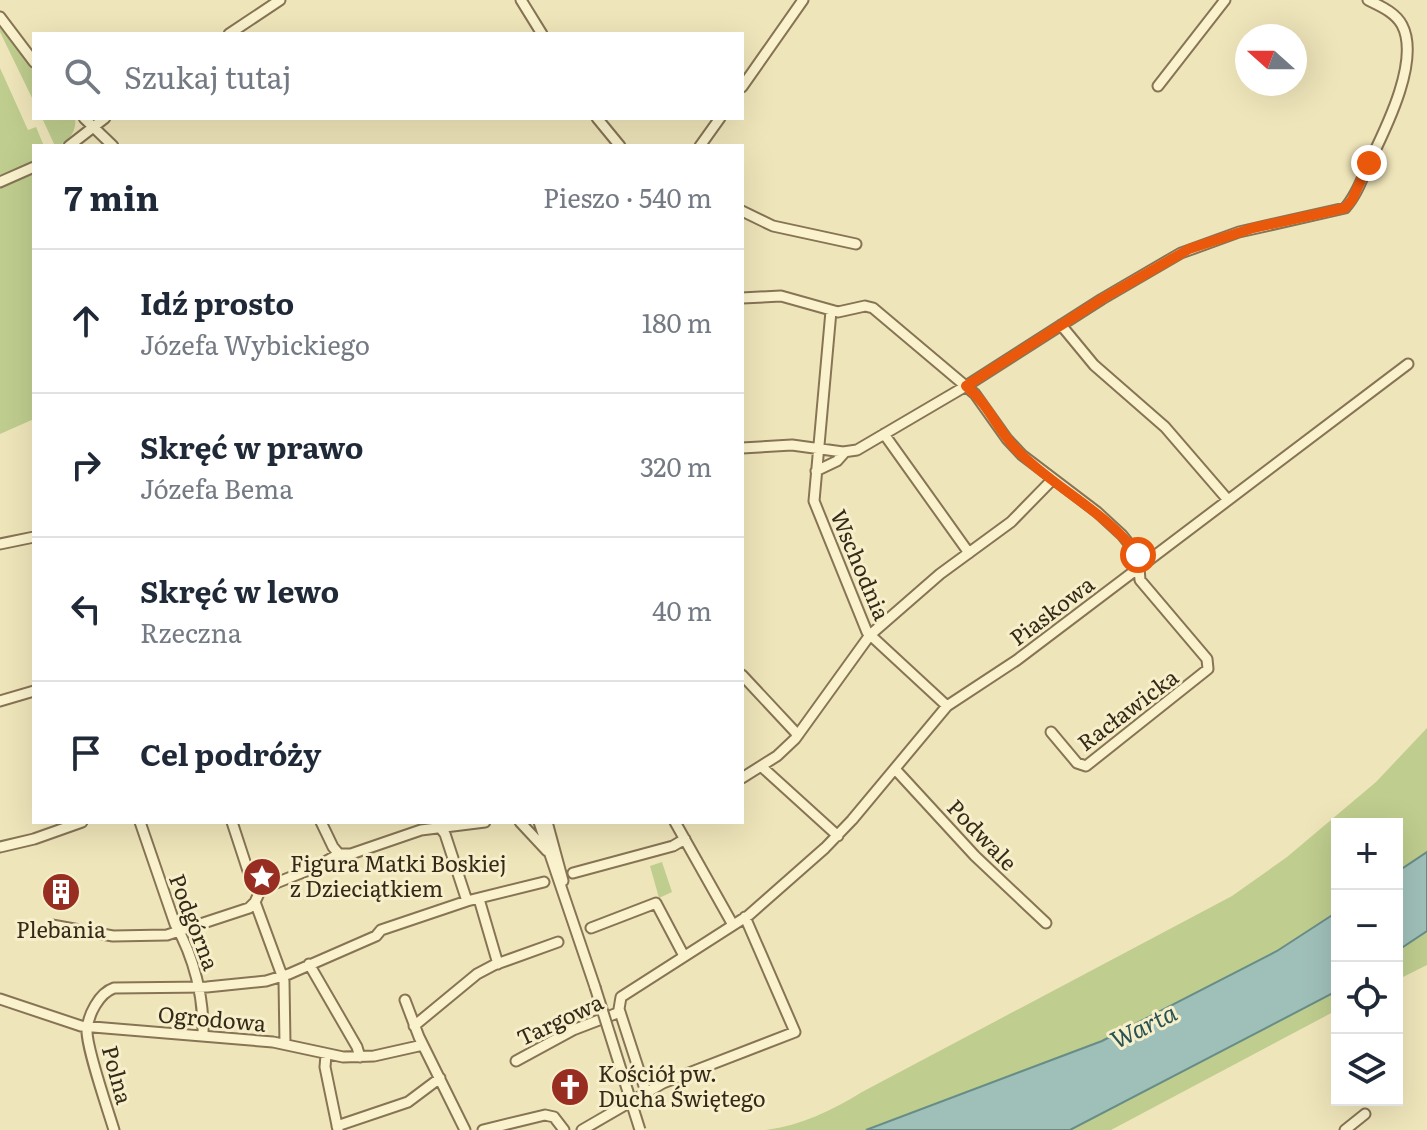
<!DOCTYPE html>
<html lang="pl">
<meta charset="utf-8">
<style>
:root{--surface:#fff;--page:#f6f6f7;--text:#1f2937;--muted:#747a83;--line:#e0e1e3}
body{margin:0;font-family:Literata,serif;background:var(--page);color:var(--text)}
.controls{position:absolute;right:24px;bottom:24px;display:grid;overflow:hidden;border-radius:0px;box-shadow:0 8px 32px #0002}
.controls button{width:72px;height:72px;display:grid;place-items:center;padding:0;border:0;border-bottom:2px solid var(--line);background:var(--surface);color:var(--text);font:40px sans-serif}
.compass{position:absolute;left:1235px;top:24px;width:72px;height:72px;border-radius:50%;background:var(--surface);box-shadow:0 8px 32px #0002;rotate:291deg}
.stop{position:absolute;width:24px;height:24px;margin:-18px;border:6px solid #ea580c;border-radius:50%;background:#fff}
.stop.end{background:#ea580c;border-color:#fff;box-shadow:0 2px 8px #0008}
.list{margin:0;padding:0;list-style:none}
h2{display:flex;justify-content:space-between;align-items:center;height:104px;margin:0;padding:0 32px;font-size:34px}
h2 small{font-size:26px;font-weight:400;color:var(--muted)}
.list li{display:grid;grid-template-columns:52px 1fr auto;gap:24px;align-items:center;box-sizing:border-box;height:144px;padding:0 32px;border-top:2px solid var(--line)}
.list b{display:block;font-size:30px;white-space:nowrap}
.list p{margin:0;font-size:26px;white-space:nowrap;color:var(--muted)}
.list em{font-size:26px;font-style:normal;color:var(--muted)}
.icon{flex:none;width:44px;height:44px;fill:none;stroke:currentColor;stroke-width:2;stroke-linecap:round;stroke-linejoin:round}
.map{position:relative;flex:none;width:1427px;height:1130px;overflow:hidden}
.search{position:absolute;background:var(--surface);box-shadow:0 8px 32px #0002;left:32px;top:32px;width:712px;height:88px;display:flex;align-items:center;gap:20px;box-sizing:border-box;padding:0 28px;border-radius:0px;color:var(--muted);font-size:30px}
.panel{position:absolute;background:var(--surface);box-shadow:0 8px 32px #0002;left:32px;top:144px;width:712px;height:680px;border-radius:0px}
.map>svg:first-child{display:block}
.green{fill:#bfcd8e}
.water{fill:#9fc0b9;stroke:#678d87;stroke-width:2}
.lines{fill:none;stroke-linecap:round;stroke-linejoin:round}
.minor-casing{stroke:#867454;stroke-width:13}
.minor{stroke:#faf2cd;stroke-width:9}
.minor-bridge-casing{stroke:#867454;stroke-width:13;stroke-linecap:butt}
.minor-bridge{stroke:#faf2cd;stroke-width:9}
.route{stroke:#ea580c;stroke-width:10}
.labels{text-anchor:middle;stroke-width:6;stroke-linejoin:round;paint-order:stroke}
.street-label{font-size:22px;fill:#352a1a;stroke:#f7eeca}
.poi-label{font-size:22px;fill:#352a1a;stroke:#f7eeca;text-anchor:start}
.water-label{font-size:24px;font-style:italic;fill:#285355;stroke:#f7eeca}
</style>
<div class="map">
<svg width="1427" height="1130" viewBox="0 0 1427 1130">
<rect width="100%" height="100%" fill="#efe5ba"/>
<path class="green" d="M0,25L34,69V102L0,32Z
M0,68L28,130L36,127L44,146H34V419L0,434Z
M42,118H75C77,131 68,144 55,146Z
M1427,728V852L1397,872V824H1337V912L1277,951L1102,1041L897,1119L866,1130H766C802,1125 831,1111 862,1092L1232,896L1287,857L1376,782Z
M662,862L672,892L659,898L650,866Z
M1427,931V965L1397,980V951Z
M1337,991V1010L1111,1130H1070Z"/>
<path class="water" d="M1427,852V931L1397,951V872Z
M1337,912V991L1070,1130H866L1102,1041L1277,951Z"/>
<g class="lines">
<g class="minor-casing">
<path id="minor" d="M521,0L542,34
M0,17L34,62
M229,34L280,0
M1158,86L1225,0
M742,87L803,0
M84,118L113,146
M597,118L620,146
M69,146L105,118
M700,146L720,118
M0,182L34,167
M742,211L773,226L856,244
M742,298L781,296L838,312L865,306L873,308L975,394L1007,439L1022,455L1097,512L1122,535L1138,555L1140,580L1207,659L1208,669L1086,766L1077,763L1051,732
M831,311L814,501L867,632L947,706
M1061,325L1094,365L1165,427L1228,500
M884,434L969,553
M742,448L792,445L843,452L857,450L966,386L1102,299L1181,253L1239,232L1345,208C1356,196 1362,179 1368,165C1384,132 1421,61 1402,25C1395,12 1380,6 1368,0
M816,471L837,461L845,452
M0,544L34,537
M742,675L798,735
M0,701L34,691
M762,767L838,836
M895,769L975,856L1046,923
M742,778L777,756L795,739L870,635L940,574L1011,522L1053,479
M140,822L175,924C194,957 204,997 203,1036
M232,822L251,880L261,889
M321,822L333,847L339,854
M520,822L547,851
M539,822L595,987
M547,822L563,881
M675,822L733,925
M438,825L445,834L467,901
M0,847L34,839L82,822
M573,873L673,846L685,839
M261,889L316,867L339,854H351L421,830L485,822
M479,899L498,964
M255,902L284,981L285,1044
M52,925L113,936L167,935L249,908L255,902L261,889
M591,928L656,903L684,956
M309,964L357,1047L360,1057
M0,999L81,1026L273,1042L343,1057L374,1056L423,1045
M405,1000L419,1037L465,1130
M414,1026L477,974L494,965L558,942
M326,1055L325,1067L338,1130
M516,1061L573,1030L620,1012
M646,1092L619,1009L621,997L749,915L825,848L852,820L947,706L1017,660L1408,364
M337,1126L408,1102L440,1078
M114,1130C108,1110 86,1047 87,1030C88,1015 99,993 114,988L207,987L266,981L289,974L376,936L381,930L467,901L544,882
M483,1130L545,1115L554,1117L564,1130
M582,1130L663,1083L795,1032L745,917
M1345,1130L1365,1114"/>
</g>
<use href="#minor" class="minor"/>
<g class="minor-bridge-casing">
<path id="minor-bridge" d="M595,987L640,1130"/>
</g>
<use href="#minor-bridge" class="minor-bridge"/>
</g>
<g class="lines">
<path class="route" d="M1138,555C1106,512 1058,490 1021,454C999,434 989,404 966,386L1102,299L1189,249L1253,228L1345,208L1352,200L1369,163"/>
</g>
<defs>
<g id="sight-disc" transform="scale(2)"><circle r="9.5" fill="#982e22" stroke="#f7eeca"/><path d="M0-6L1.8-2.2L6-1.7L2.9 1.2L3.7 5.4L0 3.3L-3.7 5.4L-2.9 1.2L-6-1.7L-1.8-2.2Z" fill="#fff"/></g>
<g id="building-disc" transform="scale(2)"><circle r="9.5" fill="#982e22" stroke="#f7eeca"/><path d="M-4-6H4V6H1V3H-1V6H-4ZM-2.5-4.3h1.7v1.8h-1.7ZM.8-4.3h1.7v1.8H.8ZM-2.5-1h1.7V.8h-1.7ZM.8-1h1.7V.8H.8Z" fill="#fff"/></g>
<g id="church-disc" transform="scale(2)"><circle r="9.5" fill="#982e22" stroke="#f7eeca"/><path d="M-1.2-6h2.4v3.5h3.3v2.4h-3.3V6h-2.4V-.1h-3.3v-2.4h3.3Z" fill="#fff"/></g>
</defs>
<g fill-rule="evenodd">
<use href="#sight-disc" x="262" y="877"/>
<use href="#building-disc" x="61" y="892"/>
<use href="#church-disc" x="570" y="1087"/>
</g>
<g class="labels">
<g class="street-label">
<text transform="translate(860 565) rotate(67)" y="8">Wschodnia</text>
<text transform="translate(1052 611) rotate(-37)" y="8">Piaskowa</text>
<text transform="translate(1128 710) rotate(-37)" y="8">Racławicka</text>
<text transform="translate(982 835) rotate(46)" y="8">Podwale</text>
<text transform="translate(194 922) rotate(69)" y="8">Podgórna</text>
<text transform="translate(212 1019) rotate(5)" y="8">Ogrodowa</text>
<text transform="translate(560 1020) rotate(-25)" y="8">Targowa</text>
<text transform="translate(117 1075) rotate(75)" y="8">Polna</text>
</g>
<g class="poi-label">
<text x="290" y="872">Figura Matki Boskiej<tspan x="290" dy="25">z Dzieciątkiem</tspan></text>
<text x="61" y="938" text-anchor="middle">Plebania</text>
<text x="598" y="1082">Kościół pw.<tspan x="598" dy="25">Ducha Świętego</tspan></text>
</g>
<g class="water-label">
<text transform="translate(1144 1027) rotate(-26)" y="8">Warta</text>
</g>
</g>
</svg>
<div class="controls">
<button>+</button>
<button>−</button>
<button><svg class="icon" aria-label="locate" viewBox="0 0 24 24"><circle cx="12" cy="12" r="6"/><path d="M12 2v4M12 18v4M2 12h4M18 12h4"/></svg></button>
<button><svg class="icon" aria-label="layers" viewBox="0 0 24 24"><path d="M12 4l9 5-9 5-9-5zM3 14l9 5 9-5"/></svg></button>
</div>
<svg class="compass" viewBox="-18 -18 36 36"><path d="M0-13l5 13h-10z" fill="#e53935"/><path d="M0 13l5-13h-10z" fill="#747a83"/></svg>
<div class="stop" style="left:1138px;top:555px"></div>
<div class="stop end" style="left:1369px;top:163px"></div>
<div class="search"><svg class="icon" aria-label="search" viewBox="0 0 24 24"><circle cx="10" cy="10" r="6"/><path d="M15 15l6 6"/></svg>Szukaj tutaj</div>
<section class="panel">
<h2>7 min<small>Pieszo · 540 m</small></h2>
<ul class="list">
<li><svg class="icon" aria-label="ahead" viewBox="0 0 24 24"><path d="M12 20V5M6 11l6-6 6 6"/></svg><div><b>Idź prosto</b><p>Józefa Wybickiego</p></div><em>180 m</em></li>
<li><svg class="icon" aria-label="right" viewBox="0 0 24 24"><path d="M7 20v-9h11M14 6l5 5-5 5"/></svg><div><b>Skręć w prawo</b><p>Józefa Bema</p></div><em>320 m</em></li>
<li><svg class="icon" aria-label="left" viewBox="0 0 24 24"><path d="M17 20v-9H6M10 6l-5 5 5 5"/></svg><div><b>Skręć w lewo</b><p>Rzeczna</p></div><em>40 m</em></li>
<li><svg class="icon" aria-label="arrive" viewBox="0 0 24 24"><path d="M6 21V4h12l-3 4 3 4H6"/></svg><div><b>Cel podróży</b></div></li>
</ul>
</section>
</div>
